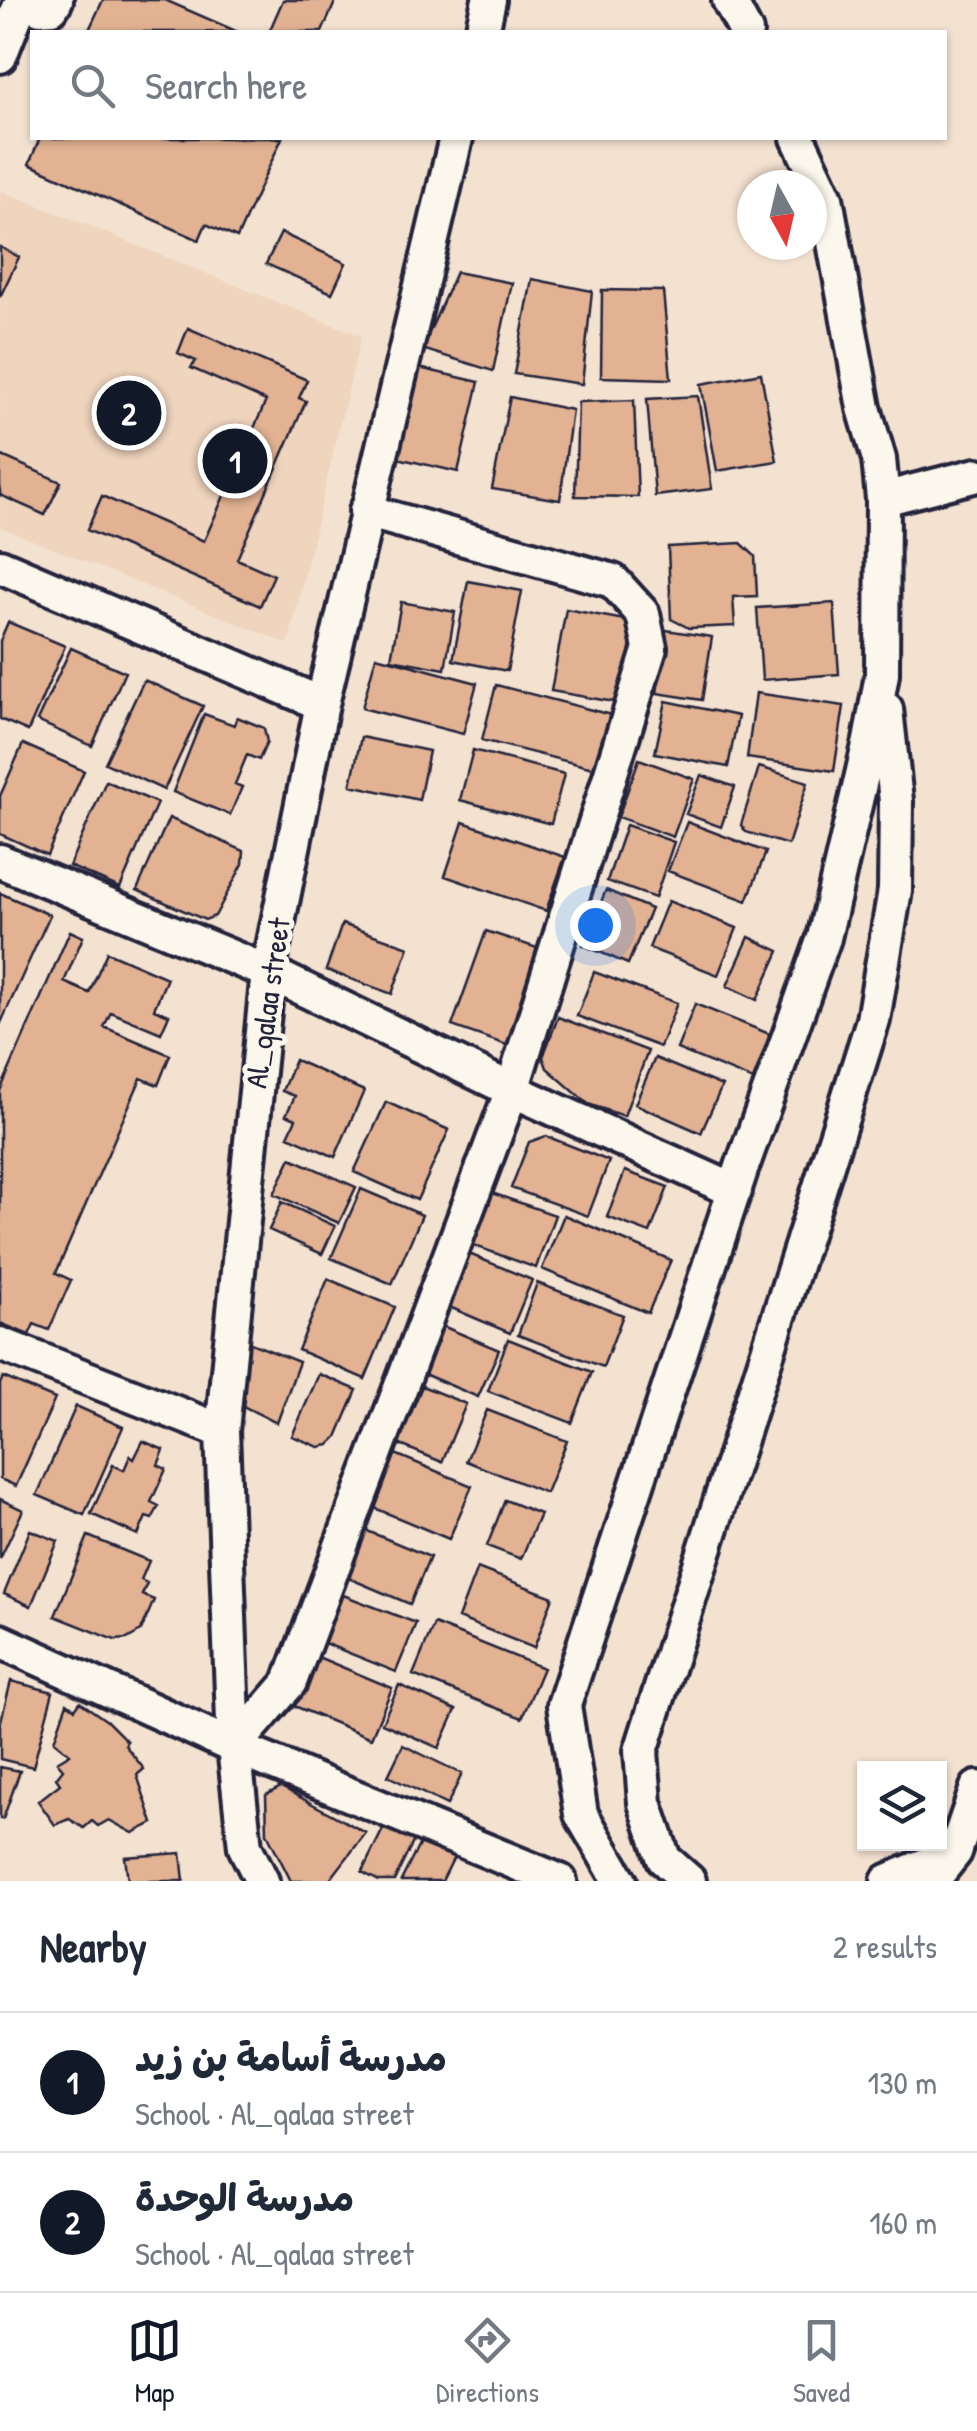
<!DOCTYPE html>
<meta charset="utf-8">
<style>
:root{--surface:#fff;--page:#f2f2f3;--text:#1f2937;--muted:#747a83;--line:#e0e1e3;--accent:#111827}
body{margin:0;font-family:"Patrick Hand","Playpen Sans Arabic",sans-serif;background:var(--page);color:var(--text)}
.controls{position:absolute;right:30px;bottom:30px;display:grid;overflow:hidden;border-radius:0px;box-shadow:0 2px 8px #0004}
.controls button{width:90px;height:90px;display:grid;place-items:center;padding:0;border:0;border-bottom:2px solid var(--line);background:var(--surface);color:var(--text);font:50px sans-serif}
.compass{position:absolute;left:737px;top:170px;width:90px;height:90px;border-radius:50%;background:var(--surface);box-shadow:0 2px 8px #0004;rotate:172deg}
.you{position:absolute;left:595px;top:925px;width:35px;height:35px;margin:-25px;border:8px solid #fff;border-radius:50%;background:#1a73e8;box-shadow:0 0 0 15px #1a73e833}
.badge{display:grid;place-items:center;width:65px;height:65px;border-radius:50%;background:var(--accent);color:#fff;font-size:32px;font-weight:700}
.pin{position:absolute;translate:-50% -50%;border:5px solid #fff;box-shadow:0 2px 10px #0006}
.list{margin:0;padding:0;list-style:none}
h2{display:flex;justify-content:space-between;align-items:center;height:130px;margin:0;padding:0 40px;font-size:42px}
h2 small{font-size:32px;font-weight:400;color:var(--muted)}
.list li{display:grid;grid-template-columns:65px 1fr auto;gap:30px;align-items:center;box-sizing:border-box;height:140px;padding:0 40px;border-top:2px solid var(--line)}
.list b{display:block;font-size:38px;white-space:nowrap}
.list p{margin:0;font-size:32px;white-space:nowrap;color:var(--muted)}
.list em{font-size:32px;font-style:normal;color:var(--muted)}
.icon{flex:none;width:55px;height:55px;fill:none;stroke:currentColor;stroke-width:2;stroke-linecap:round;stroke-linejoin:round}
.map{position:relative;flex:none;width:977px;height:1881px;overflow:hidden}
.search{position:absolute;background:var(--surface);box-shadow:0 2px 8px #0004;left:30px;right:30px;top:30px;height:110px;display:flex;align-items:center;gap:25px;box-sizing:border-box;padding:0 35px;border-radius:0px;color:var(--muted);font-size:38px}
.sheet{height:410px;background:var(--surface)}
nav{display:flex;justify-content:space-around;align-items:center;box-sizing:border-box;height:140px;border-top:2px solid var(--line);background:var(--surface);font-size:28px;color:var(--muted)}
nav a{display:grid;justify-items:center;gap:5px}
nav .on{color:var(--accent)}
.map>svg:first-child{display:block}
.built{fill:#efd4be}
.building{fill:#e2b293;stroke:#22223b;stroke-width:2.5}
.lines{fill:none;stroke-linecap:round;stroke-linejoin:round}
.minor-casing{stroke:#22223b;stroke-width:40}
.minor{stroke:#fbf7ec;stroke-width:32}
.labels{text-anchor:middle;stroke-width:10;stroke-linejoin:round;paint-order:stroke}
.street-label{font-size:30px;fill:#22223b;stroke:#fbf7ec}
</style>
<div class="map">
<svg width="977" height="1881" viewBox="0 0 977 1881">
<rect width="100%" height="100%" fill="#f4e2d1"/>
<filter id="ink" filterUnits="userSpaceOnUse"><feTurbulence type="fractalNoise" baseFrequency=".01" numOctaves="2"/><feDisplacementMap in="SourceGraphic" scale="20" xChannelSelector="R" yChannelSelector="G"/><feConvolveMatrix kernelMatrix="1 2 1 2 8 2 1 2 1" color-interpolation-filters="sRGB"/></filter>
<g filter="url(#ink)">
<path class="built" d="M0,190L361,336L288,644L0,527Z"/>
<path class="building" d="M103,0H165L238,32H88Z
M283,0H336L322,32H269Z
M40,138H282L237,238L206,224L199,240L29,164Z
M281,233L346,263L332,293L266,264Z
M0,247L19,257L0,297Z
M456,272L512,283L493,371L422,349Z
M532,279L592,291L582,384L514,374Z
M602,290L663,291L671,379L601,377Z
M188,328L307,380L299,398L306,401L237,559L274,575L260,606L87,530L102,496L204,541L266,401L191,368L196,361L178,353Z
M419,368L479,382L458,472L398,458Z
M761,373L777,461L717,471L701,384Z
M698,396L712,489L655,496L647,399Z
M510,397L572,410L560,500L492,489Z
M634,400L638,497L575,496L578,402Z
M0,455L61,482L45,515L0,495Z
M741,543L755,556L757,596L733,597L735,626L689,628L671,619L668,547Z
M468,581L522,591L507,671L453,660Z
M401,602L455,612L445,669L391,659Z
M834,603L839,674L762,680L757,608Z
M566,609L635,622L620,703L551,691Z
M8,622L65,646L28,731L0,719V641Z
M666,630L712,637L702,700L657,693Z
M71,648L125,672L92,746L37,721Z
M376,656L477,683L463,734L362,708Z
M144,680L203,706L164,790L105,763Z
M496,685L611,715L597,769L482,740Z
M756,693L844,706L834,771L747,758Z
M666,701L738,716L728,767L655,753Z
M204,714L234,725L237,717L264,728L267,742L259,760L247,755L235,784L242,787L230,815L173,792Z
M361,737L429,751L419,800L351,785Z
M23,744L84,771L47,855L0,834V796Z
M473,750L564,774L551,824L460,800Z
M639,759L694,779L673,837L618,817Z
M759,767L808,782L788,845L746,832L741,825Z
M701,775L735,787L721,827L686,814Z
M106,781L157,803L120,888L69,866Z
M169,818L244,851L243,864L215,916L205,920L137,890Z
M463,822L565,857L546,911L445,876Z
M687,822L766,852L747,901L668,871Z
M626,825L674,842L655,898L607,881Z
M606,890L651,909L628,964L583,945Z
M0,893L50,915L0,1025Z
M668,901L737,928L718,975L649,948Z
M342,924L409,947L392,994L326,970Z
M70,931L83,937L64,982L89,993L107,952L167,978L154,1009L169,1015L161,1033L111,1012L104,1027L170,1055L158,1085L141,1078L56,1273L71,1280L49,1330L34,1324L29,1335L0,1323V1091Z
M486,931L546,951L512,1047L452,1026Z
M749,937L779,951L757,1000L727,986Z
M594,972L677,1003L660,1047L577,1016Z
M695,1004L772,1035L753,1080L677,1049Z
M558,1017L648,1051L624,1116L588,1104L547,1068L543,1057Z
M655,1058L722,1086L701,1133L635,1104Z
M295,1060L364,1091L335,1157L288,1136L296,1119L286,1115L295,1096L282,1091Z
M386,1102L449,1130L417,1200L354,1172Z
M546,1136L609,1161L588,1216L511,1188L529,1142Z
M291,1158L356,1187L339,1223L274,1194Z
M625,1171L668,1187L650,1233L607,1217Z
M361,1189L422,1215L392,1284L331,1258Z
M486,1191L555,1215L536,1268L467,1243Z
M282,1202L335,1226L322,1254L269,1230Z
M564,1215L671,1260L648,1313L542,1269Z
M469,1254L532,1280L510,1333L447,1306Z
M328,1279L395,1307L365,1379L298,1350Z
M537,1283L623,1315L603,1367L518,1335Z
M440,1325L499,1350L478,1397L419,1372Z
M508,1339L592,1372L572,1423L488,1391Z
M243,1340L299,1362L277,1423L235,1402Z
M319,1374L357,1390L337,1437L329,1445L319,1447L292,1436Z
M3,1377L55,1399L16,1486L0,1479V1384Z
M422,1386L466,1404L442,1462L398,1444Z
M76,1406L123,1427L84,1515L37,1495Z
M487,1410L567,1441L546,1493L466,1461Z
M143,1441L164,1450L158,1465L166,1469L151,1502L159,1506L152,1519L146,1517L138,1535L91,1514L113,1465L124,1470L130,1456L134,1459Z
M388,1451L472,1486L449,1539L365,1504Z
M0,1499L23,1510L0,1559Z
M505,1500L540,1514L521,1559L487,1546Z
M30,1530L58,1541L31,1606L4,1594Z
M365,1530L430,1557L410,1604L346,1577Z
M88,1536L149,1561L141,1580L147,1583L142,1595L154,1600L141,1631L127,1639L115,1640L55,1616Z
M477,1568L553,1597L534,1648L458,1618Z
M338,1593L416,1623L396,1672L319,1641Z
M434,1624L543,1668L522,1718L413,1675Z
M313,1655L392,1688L371,1738L292,1705Z
M11,1681L53,1692L33,1767L0,1759V1725Z
M399,1685L456,1710L439,1748L382,1723Z
M80,1702L107,1721L127,1741L125,1745L144,1769L137,1775L153,1823L133,1833L109,1820L98,1826L92,1821L84,1828L69,1819L55,1825L38,1801L60,1784L56,1778L63,1769L57,1762L70,1754L54,1741L67,1703L75,1709Z
M403,1745L462,1774L447,1805L388,1776Z
M0,1767L20,1771L3,1819H0Z
M281,1787L366,1833L329,1881H291L267,1833L266,1795Z
M386,1823L415,1838L394,1881H379L362,1872Z
M423,1837L456,1853L442,1881H401Z
M181,1853L184,1881H128L125,1857Z"/>
<g class="lines">
<g class="minor-casing">
<path id="minor" d="M24,0L40,8L52,7L56,0
M729,0L746,32
M482,32L489,0
M0,56L22,0
M883,499L977,475
M0,566L322,704
M0,861L268,972L512,1090L735,1191
M0,1344L222,1431
M0,1641L234,1747L560,1881
M234,1747L290,1682L512,1090L650,648L643,614L613,581L366,511
M262,1881L245,1847L234,1747L222,1431L268,972L322,704L456,138
M620,1881L581,1814L564,1705L742,1167L824,938L870,741L882,674L883,499L879,459L864,408L826,198L798,138
M689,1881L664,1859L645,1803L641,1751L873,1020L895,890L896,801L886,709
M888,1881L951,1854
M932,1881L955,1852L977,1788"/>
</g>
<use href="#minor" class="minor"/>
</g>
</g>
<g class="labels">
<g class="street-label">
<text transform="translate(268 1003) rotate(-82)" y="10">Al_qalaa street</text>
</g>
</g>
</svg>
<div class="controls">
<button><svg class="icon" aria-label="layers" viewBox="0 0 24 24"><path d="M12 4l9 5-9 5-9-5zM3 14l9 5 9-5"/></svg></button>
</div>
<svg class="compass" viewBox="-18 -18 36 36"><path d="M0-13l5 13h-10z" fill="#e53935"/><path d="M0 13l5-13h-10z" fill="#747a83"/></svg>
<div class="you"></div>
<div class="pin badge" style="left:235px;top:461px">1</div>
<div class="pin badge" style="left:129px;top:413px">2</div>
<div class="search"><svg class="icon" aria-label="search" viewBox="0 0 24 24"><circle cx="10" cy="10" r="6"/><path d="M15 15l6 6"/></svg>Search here</div>
</div>
<section class="sheet">
<h2>Nearby<small>2 results</small></h2>
<ul class="list">
<li><span class="badge">1</span><div><b>مدرسة أسامة بن زيد</b><p>School · Al_qalaa street</p></div><em>130 m</em></li>
<li><span class="badge">2</span><div><b>مدرسة الوحدة</b><p>School · Al_qalaa street</p></div><em>160 m</em></li>
</ul>
</section>
<nav>
<a class="on"><svg class="icon" aria-label="map" viewBox="0 0 24 24"><path d="M3 6l6-2 6 2 6-2v14l-6 2-6-2-6 2zM9 4v14M15 6v14"/></svg>Map</a>
<a><svg class="icon" aria-label="directions" viewBox="0 0 24 24"><path d="M12 3l9 9-9 9-9-9zM9 14v-3h6M13 9l2 2-2 2"/></svg>Directions</a>
<a><svg class="icon" aria-label="saved" viewBox="0 0 24 24"><path d="M7 4h10v16l-5-4-5 4z"/></svg>Saved</a>
</nav>
